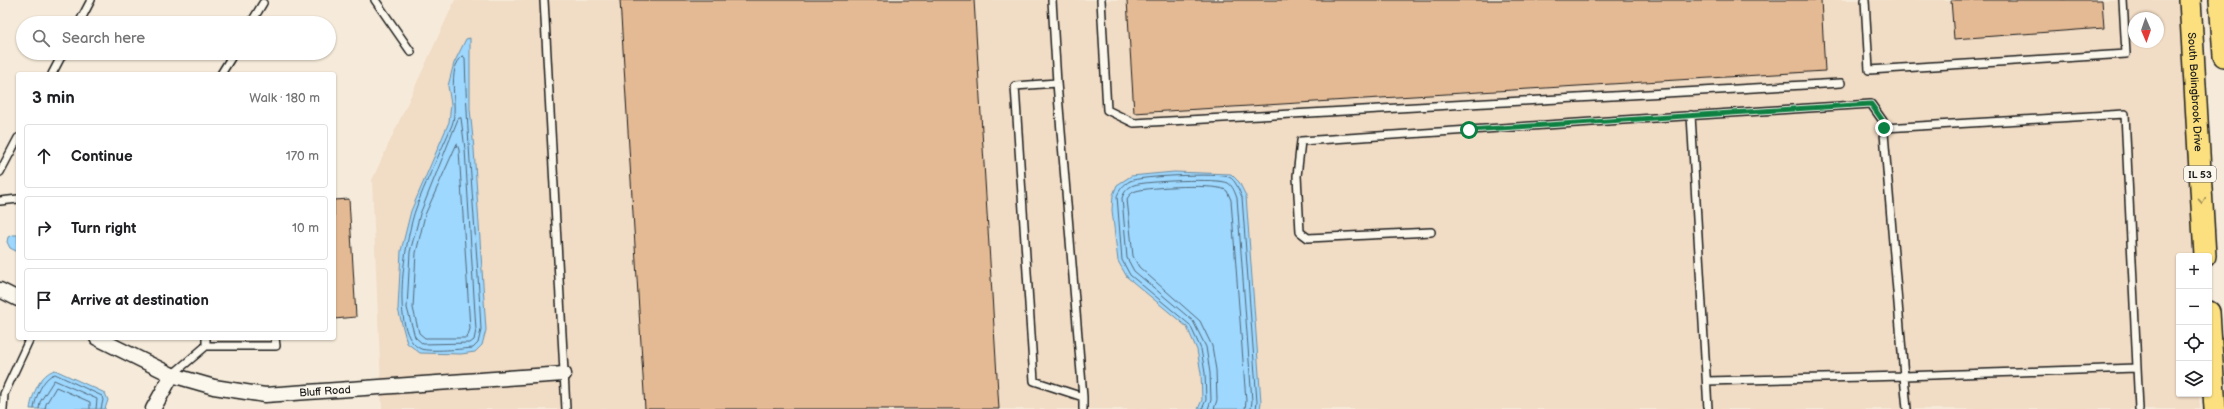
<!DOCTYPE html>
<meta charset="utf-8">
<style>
:root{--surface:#fff;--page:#f2f2f2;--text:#202124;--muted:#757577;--line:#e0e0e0}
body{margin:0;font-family:"Balsamiq Sans",sans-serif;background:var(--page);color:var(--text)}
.controls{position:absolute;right:12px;bottom:12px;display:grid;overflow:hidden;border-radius:4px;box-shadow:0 1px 3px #0004}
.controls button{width:36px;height:36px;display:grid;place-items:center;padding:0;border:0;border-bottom:1px solid var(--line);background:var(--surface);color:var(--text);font:20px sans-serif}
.compass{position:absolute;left:2128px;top:12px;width:36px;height:36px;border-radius:50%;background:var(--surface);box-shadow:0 1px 3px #0004;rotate:178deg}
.stop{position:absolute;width:12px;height:12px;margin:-9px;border:3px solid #0b8043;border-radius:50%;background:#fff}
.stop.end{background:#0b8043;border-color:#fff;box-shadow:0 1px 4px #0008}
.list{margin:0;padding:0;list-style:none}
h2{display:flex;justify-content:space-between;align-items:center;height:52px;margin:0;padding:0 16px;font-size:17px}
h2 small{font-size:13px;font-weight:400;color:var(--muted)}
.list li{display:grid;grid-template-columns:26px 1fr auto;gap:12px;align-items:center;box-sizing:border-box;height:64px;margin:0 8px 8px;padding:0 8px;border:1px solid var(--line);border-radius:4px}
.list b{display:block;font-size:15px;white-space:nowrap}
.list em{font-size:13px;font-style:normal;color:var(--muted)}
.icon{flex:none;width:22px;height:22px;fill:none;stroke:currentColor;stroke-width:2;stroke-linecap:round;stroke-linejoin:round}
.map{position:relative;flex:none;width:2224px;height:409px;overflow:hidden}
.search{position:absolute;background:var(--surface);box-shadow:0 1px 3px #0004;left:16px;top:16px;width:320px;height:44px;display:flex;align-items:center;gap:10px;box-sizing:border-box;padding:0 14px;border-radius:22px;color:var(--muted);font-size:15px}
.panel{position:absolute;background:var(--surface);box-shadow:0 1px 3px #0004;left:16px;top:72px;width:320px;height:268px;border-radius:4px}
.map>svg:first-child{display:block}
.built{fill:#f1dcc5;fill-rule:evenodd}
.water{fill:#9ed8ff;stroke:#6a8da4}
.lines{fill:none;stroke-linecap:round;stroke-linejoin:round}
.shore{stroke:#506777;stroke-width:1}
.building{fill:#e4ba94;stroke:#1c1c1c}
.lane-casing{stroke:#1c1c1c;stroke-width:10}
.street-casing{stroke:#1c1c1c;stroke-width:17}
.primary-casing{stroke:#1c1c1c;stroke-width:24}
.lane{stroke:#fbf7ec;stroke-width:7}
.street{stroke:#fbf7ec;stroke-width:14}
.primary{stroke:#fce080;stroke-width:21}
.oneway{stroke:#978853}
.route{stroke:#0b8043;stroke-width:5}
.labels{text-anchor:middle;stroke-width:3.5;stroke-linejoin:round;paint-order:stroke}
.shield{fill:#fbf7ec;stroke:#5f5e5a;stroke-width:1}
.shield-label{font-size:10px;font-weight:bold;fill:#1c1c1c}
.street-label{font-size:11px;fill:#1c1c1c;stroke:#fbf7ec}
</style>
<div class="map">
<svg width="2224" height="409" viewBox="0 0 2224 409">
<rect width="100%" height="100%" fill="#f6ebda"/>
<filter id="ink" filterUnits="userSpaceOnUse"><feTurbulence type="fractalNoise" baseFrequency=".025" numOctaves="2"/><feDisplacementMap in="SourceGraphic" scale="8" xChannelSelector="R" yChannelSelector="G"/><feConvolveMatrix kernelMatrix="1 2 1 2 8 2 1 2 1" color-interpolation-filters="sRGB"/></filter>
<g filter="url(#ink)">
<path class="built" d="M455,0H2183L2197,256H2179V394H2199L2200,409H382L372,180ZM2134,18H2158V42H2134Z"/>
<path class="water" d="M470,38V109L474,149L486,330L482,345L475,352L461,354L420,353L407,343L398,309L401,251L411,211L449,122L451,104L448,86L454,63L466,39Z
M1174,172L1231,174L1239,182L1246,196L1261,402L1260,409H1198L1202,400L1201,373L1197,350L1187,327L1127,277L1118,261L1112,210L1113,195L1117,185L1131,176Z
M12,235H18V252L10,248L7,242L8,237Z
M55,370L105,393L108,400L105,409H30C32,395 40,374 55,370Z"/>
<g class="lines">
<path class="shore" d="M463,56L465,58C467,148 477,239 481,330L478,343L473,348C463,349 430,352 421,349C388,335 406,238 415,211C425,182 440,154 452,125C459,106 445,69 463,56Z
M461,118L465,149L476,330L474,340L470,343L423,344L415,337L407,308L410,252L420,214L458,119Z
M457,144L459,150L470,329L467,338H425L419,333L413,308L416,253L425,215Z
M34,409C35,398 43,377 55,374L102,396L103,400L101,409
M39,409L40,402L54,380L97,399L96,409
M45,409L46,404L56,387L90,402V409
M1202,409L1206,400L1205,373L1201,349L1190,325L1130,275L1122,260L1117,196C1120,189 1123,185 1130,181C1140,176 1218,173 1229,177C1236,180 1239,191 1242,197L1257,402L1256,409
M1208,409L1211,400L1210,373L1206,347L1193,321L1134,271L1127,258L1122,198C1124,192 1128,187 1134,185C1145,181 1219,178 1228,183C1233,186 1235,193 1237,198L1252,401L1251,409
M1214,409L1217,400L1216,370L1212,346L1200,321L1139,267L1133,256L1127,199C1129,195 1132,192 1136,191C1148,187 1220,183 1227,191L1231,200L1246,401L1245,409"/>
</g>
<path class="building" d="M620,0H974L999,409H645Z
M1127,0H1821L1825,71L1134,113Z
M1951,0H2102L2104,28L1954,39Z
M349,199L356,317L334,319V200Z"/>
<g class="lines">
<g class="lane-casing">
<path id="lane" d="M375,0L411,52
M544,0L566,409
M1052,0L1057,83L1083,397L1034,381L1015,86L1057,83
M1101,0L1107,110L1134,123L1841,83
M1865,0L1869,70L2126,54L2123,0
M79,23L91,0
M251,23L263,3
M52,74L63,53
M221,74L234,53
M1691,115L1708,409
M1884,128L2125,114L2139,409
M0,172L18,138
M0,201L18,199
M1431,232L1308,238L1300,232L1297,176L1301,141L1871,104L1883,121L1904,376L1707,381
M206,346H276L275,338
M172,375L206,346V338
M1083,397V409
M3,409L4,394L30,338
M1907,409L1904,376L2136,368"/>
</g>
<g class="street-casing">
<g id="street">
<path d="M0,290L18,299"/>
<path id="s1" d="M97,338L172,375L214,387L265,395L564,374"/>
<path d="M153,409L172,375"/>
</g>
</g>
<g class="primary-casing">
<g id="primary">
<path id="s2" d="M2190,0L2205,256"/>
<path d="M2220,0L2224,56"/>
<path d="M2209,312L2215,409"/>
</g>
</g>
<use href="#lane" class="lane"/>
<use href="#street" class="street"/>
<use href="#primary" class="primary"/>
</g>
<defs><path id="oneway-chevron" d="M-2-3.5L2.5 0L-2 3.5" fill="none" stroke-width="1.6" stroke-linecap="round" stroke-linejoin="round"/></defs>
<use class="oneway" href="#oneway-chevron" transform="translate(2202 201) rotate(86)"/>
</g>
<g class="lines" filter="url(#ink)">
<path class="route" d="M1469,130L1871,104L1883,121L1884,128"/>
</g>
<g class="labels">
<rect class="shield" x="2184" y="166" width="32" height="16" rx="3"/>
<g class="shield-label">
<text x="2200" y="178">IL 53</text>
</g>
<g class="street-label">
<text dy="4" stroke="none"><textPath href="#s2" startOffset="92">South Bolingbrook Drive</textPath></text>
<text dy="4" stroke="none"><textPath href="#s1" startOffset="239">Bluff Road</textPath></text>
</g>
</g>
</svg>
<div class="controls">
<button>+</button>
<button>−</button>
<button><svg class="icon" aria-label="locate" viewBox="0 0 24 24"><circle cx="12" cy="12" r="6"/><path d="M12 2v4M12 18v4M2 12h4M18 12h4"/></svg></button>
<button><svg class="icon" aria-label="layers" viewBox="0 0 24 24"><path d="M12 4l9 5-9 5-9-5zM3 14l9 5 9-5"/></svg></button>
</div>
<svg class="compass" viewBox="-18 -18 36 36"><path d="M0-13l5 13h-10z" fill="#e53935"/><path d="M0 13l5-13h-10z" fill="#757577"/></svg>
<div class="stop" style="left:1469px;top:130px"></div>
<div class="stop end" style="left:1884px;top:128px"></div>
<div class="search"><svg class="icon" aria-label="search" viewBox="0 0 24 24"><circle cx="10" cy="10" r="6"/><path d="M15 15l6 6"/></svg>Search here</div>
<section class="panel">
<h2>3 min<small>Walk · 180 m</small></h2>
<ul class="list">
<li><svg class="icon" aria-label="ahead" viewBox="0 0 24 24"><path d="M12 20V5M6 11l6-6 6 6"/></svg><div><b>Continue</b></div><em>170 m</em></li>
<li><svg class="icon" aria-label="right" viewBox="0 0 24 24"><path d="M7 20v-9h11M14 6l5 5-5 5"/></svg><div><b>Turn right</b></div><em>10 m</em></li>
<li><svg class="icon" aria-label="arrive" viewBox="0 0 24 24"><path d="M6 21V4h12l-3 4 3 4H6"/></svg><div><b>Arrive at destination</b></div></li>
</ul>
</section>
</div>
